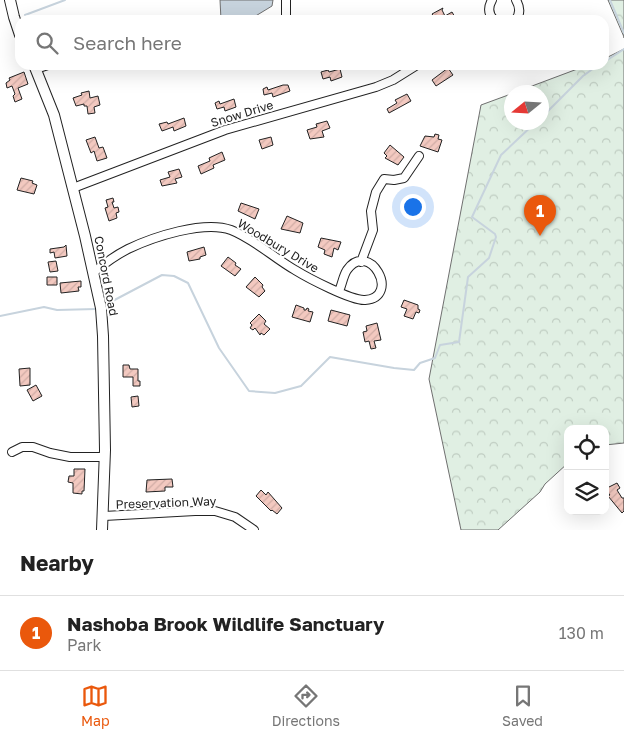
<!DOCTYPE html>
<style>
:root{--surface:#fff;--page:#f2f2f2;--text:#222;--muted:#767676;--line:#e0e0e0;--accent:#ea580c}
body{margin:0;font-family:"Golos Text",sans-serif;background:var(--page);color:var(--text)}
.controls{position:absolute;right:15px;bottom:15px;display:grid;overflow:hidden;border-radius:10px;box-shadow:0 5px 20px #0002}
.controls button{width:45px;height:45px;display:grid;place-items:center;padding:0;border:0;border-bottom:1px solid var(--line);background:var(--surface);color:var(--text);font:25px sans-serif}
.compass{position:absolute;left:504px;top:85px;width:45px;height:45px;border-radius:50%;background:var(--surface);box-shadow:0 5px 20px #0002;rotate:252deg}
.you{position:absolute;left:412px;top:206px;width:18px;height:18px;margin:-12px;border:4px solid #fff;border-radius:50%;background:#1a73e8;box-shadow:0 0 0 8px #1a73e833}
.badge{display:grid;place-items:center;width:32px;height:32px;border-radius:50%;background:var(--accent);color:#fff;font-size:16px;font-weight:700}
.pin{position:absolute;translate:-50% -41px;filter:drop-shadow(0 1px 2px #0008)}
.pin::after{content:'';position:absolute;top:26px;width:18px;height:15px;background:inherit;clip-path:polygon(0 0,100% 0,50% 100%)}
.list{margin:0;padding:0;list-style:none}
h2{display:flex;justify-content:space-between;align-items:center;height:65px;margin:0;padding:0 20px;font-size:21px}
h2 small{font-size:16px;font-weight:400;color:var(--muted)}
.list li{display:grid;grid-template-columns:32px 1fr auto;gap:15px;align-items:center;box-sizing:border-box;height:75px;padding:0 20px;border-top:1px solid var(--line)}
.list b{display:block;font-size:19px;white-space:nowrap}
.list p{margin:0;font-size:16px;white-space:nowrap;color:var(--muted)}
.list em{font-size:16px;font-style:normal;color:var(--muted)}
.icon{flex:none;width:28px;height:28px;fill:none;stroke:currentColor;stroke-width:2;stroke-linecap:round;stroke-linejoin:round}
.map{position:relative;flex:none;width:624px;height:530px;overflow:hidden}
.search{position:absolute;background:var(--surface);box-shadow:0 5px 20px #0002;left:15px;right:15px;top:15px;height:55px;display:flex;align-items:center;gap:12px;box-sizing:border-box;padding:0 18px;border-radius:15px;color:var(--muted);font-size:19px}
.sheet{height:140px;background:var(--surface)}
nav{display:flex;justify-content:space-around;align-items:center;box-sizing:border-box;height:70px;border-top:1px solid var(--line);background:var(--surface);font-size:14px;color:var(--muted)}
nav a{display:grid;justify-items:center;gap:2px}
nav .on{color:var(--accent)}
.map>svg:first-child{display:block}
.park{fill:url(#park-crowns);stroke:#6f6f6f}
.water{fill:#c7d3dd;stroke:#6f6f6f}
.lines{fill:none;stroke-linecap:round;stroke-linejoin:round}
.stream{stroke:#c7d3dd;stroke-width:2}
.building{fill:url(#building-hatch);stroke:#222}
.minor-casing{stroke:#222;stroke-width:10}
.major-casing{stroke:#222;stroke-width:12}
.minor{stroke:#fff;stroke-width:8}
.major{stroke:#fff;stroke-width:10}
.labels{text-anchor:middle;stroke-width:4;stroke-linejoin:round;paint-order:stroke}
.street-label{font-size:12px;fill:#222;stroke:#fff}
</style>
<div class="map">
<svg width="624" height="530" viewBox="0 0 624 530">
<defs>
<pattern id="park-crowns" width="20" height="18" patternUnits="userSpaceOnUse" patternTransform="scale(1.25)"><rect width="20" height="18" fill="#e0efe3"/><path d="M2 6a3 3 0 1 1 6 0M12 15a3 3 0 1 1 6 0" fill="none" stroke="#c0cdc2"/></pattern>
<pattern id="building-hatch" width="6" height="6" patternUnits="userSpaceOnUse" patternTransform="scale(1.25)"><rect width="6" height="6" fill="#f3c9c0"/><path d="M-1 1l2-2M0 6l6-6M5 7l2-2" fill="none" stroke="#d0aca5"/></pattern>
</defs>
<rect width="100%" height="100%" fill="#fff"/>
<path class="park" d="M608,0H624V38V37Z
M624,49V443L605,445V429H568V463L545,484L540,492L498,530H461L429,379L481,105L511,94L512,122H542V92H516L588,65H604V59Z"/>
<path class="water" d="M220,0H273L272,6L249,20H221Z"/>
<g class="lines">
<path class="stream" d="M610,0L624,33
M25,15L65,0
M604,62L624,49
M542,117L583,76L598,65
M105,305L162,275L174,276L188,283L219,348L249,391L275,393L301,386L330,357L394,368L414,370L420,363L435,358L440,345L459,342L468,277L489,258L496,237L495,234L472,217L501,155L536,122
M0,316L44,307L57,310L96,309"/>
</g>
<path class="building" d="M443,8L442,10L445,16L452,12L456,19L431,20L435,18L432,14Z
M448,68L453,75L436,86L432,80Z
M340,69L342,77L331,81L330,77L323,79L321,72L328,70L329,72Z
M24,72L28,84L18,88L22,99L15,102L13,96L15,94L12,86L7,88L6,83L10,80L9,78Z
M283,85H288L290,91L273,97L272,93L264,95L263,89L267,87L268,90Z
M89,91L90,98L98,96L100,105L94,107L95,113L88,114L87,106H84V104L76,106L73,98L82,95L81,93Z
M407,94L411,101L389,113L387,109L397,103L395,100Z
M234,99L236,107L225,111L224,107L217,109L215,103L219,101L220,104Z
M184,118L186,126L174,131L173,127L162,131L159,124L167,122L168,124Z
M327,121L330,128L322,131L324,137L310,139L307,130L317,127L316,124Z
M435,134L439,135L438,139L442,140L438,152L420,146L425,136L434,137Z
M95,137L99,148L103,147L107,158L97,161L94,151L91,153L86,140Z
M271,137L273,145L262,149L259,140Z
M390,145L404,157L398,165L385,158L387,156L384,153Z
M222,152L225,160L213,165L214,168L201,174L198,166L210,161L209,158Z
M179,169L182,177L175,179L177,183L162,186L160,180L170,177L168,172Z
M21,178L33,181L32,183L37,185L34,194L17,190Z
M113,198L114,202H112L114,208L118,207L119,212L116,213L117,218L109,221L105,208L108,207L106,200Z
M241,203L259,209L255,219L238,211Z
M287,216L303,223L300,233L281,229Z
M321,238L341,242L338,250L334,248L332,257L324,254L325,250L318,247Z
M66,245L67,256L55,258L54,252L50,253V249L64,247Z
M204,247L206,255L200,257V259L189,261L187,252Z
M228,257L236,263L235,265L241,269L235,276L221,266Z
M56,261L58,271L50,272L48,262Z
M47,277H57V285H47Z
M255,277L263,285L262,287L265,291L259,297L246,287Z
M81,281V287H78L79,291L61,293L60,283Z
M404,300L418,305V309L420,310L419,313L416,312L413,319L404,316L407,309L401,307Z
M296,305L304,308V310H306L307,308L309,309L308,311L313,312L310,322L292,317Z
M331,310L350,315L347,326L328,321Z
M259,314L266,321L264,324L270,329L264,335L261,333L260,335L255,328L253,330L250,328L252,325L250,323Z
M377,323L381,340L374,341L376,348L371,349L369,341L365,342L363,332L367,331L366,326Z
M123,365H129L130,369H138V381H140V386H133V377H123Z
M30,368V385L20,386L19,369Z
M36,385L42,396L33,401L27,390Z
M138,396L139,406L132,407L131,397Z
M74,469H85L84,491H82V494L73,493V483L68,482L69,476H74Z
M172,479L173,487H165V491L146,492L147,480Z
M617,483L620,488L617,490L622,498H624V511L622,513L608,496L610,495L605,489Z
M261,490L266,495L268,492L282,508L277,514L272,510L271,511L256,496Z"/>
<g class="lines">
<g class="minor-casing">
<path id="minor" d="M492,0C488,7 488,14 494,20
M284,20L286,16V0
M515,20C521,14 520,7 516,0
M36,69L48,65
M73,188L225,130L376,87L393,80L417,65
M361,262L373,230L371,211L376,192L384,179L394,180L404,178L419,156
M94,272C105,263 116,255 128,249C153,237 204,220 231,230C254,239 274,258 295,270C308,278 352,301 365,300C402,297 369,239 347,270C343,276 342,285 339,291
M12,452L22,447H33L50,453L70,457H105
M104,516L195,511H215L235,517L254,530"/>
</g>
<g class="major-casing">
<path id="major" d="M10,0L14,17L20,35
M34,65L54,115L85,236L101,308L103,336L105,450L102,530"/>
</g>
<use href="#minor" class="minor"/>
<use href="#major" class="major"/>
</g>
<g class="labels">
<g class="street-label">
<text transform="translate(242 114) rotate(-17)" y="4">Snow Drive</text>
<text transform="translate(278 246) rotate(31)" y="4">Woodbury Drive</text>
<text transform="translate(106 276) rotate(79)" y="4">Concord Road</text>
<text transform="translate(166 503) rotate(-2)" y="4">Preservation Way</text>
</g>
</g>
</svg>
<div class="controls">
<button><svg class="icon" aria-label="locate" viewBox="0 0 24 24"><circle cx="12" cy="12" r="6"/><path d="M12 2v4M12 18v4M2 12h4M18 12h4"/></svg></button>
<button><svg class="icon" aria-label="layers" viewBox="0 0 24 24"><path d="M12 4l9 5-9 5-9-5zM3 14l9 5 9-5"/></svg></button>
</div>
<svg class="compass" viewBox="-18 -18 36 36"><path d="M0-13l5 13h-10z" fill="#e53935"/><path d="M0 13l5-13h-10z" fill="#767676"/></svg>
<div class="you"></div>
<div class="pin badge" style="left:540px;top:236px">1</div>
<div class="search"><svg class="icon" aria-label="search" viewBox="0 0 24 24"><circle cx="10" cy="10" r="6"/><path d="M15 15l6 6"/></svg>Search here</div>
</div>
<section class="sheet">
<h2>Nearby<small></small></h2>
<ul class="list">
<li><span class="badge">1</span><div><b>Nashoba Brook Wildlife Sanctuary</b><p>Park</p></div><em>130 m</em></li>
</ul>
</section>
<nav>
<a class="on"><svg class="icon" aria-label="map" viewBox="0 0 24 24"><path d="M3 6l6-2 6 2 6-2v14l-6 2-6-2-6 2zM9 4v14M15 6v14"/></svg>Map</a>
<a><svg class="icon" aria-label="directions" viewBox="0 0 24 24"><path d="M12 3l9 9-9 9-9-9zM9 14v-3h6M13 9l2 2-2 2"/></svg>Directions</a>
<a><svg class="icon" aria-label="saved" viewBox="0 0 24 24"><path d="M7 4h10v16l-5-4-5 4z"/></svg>Saved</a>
</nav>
